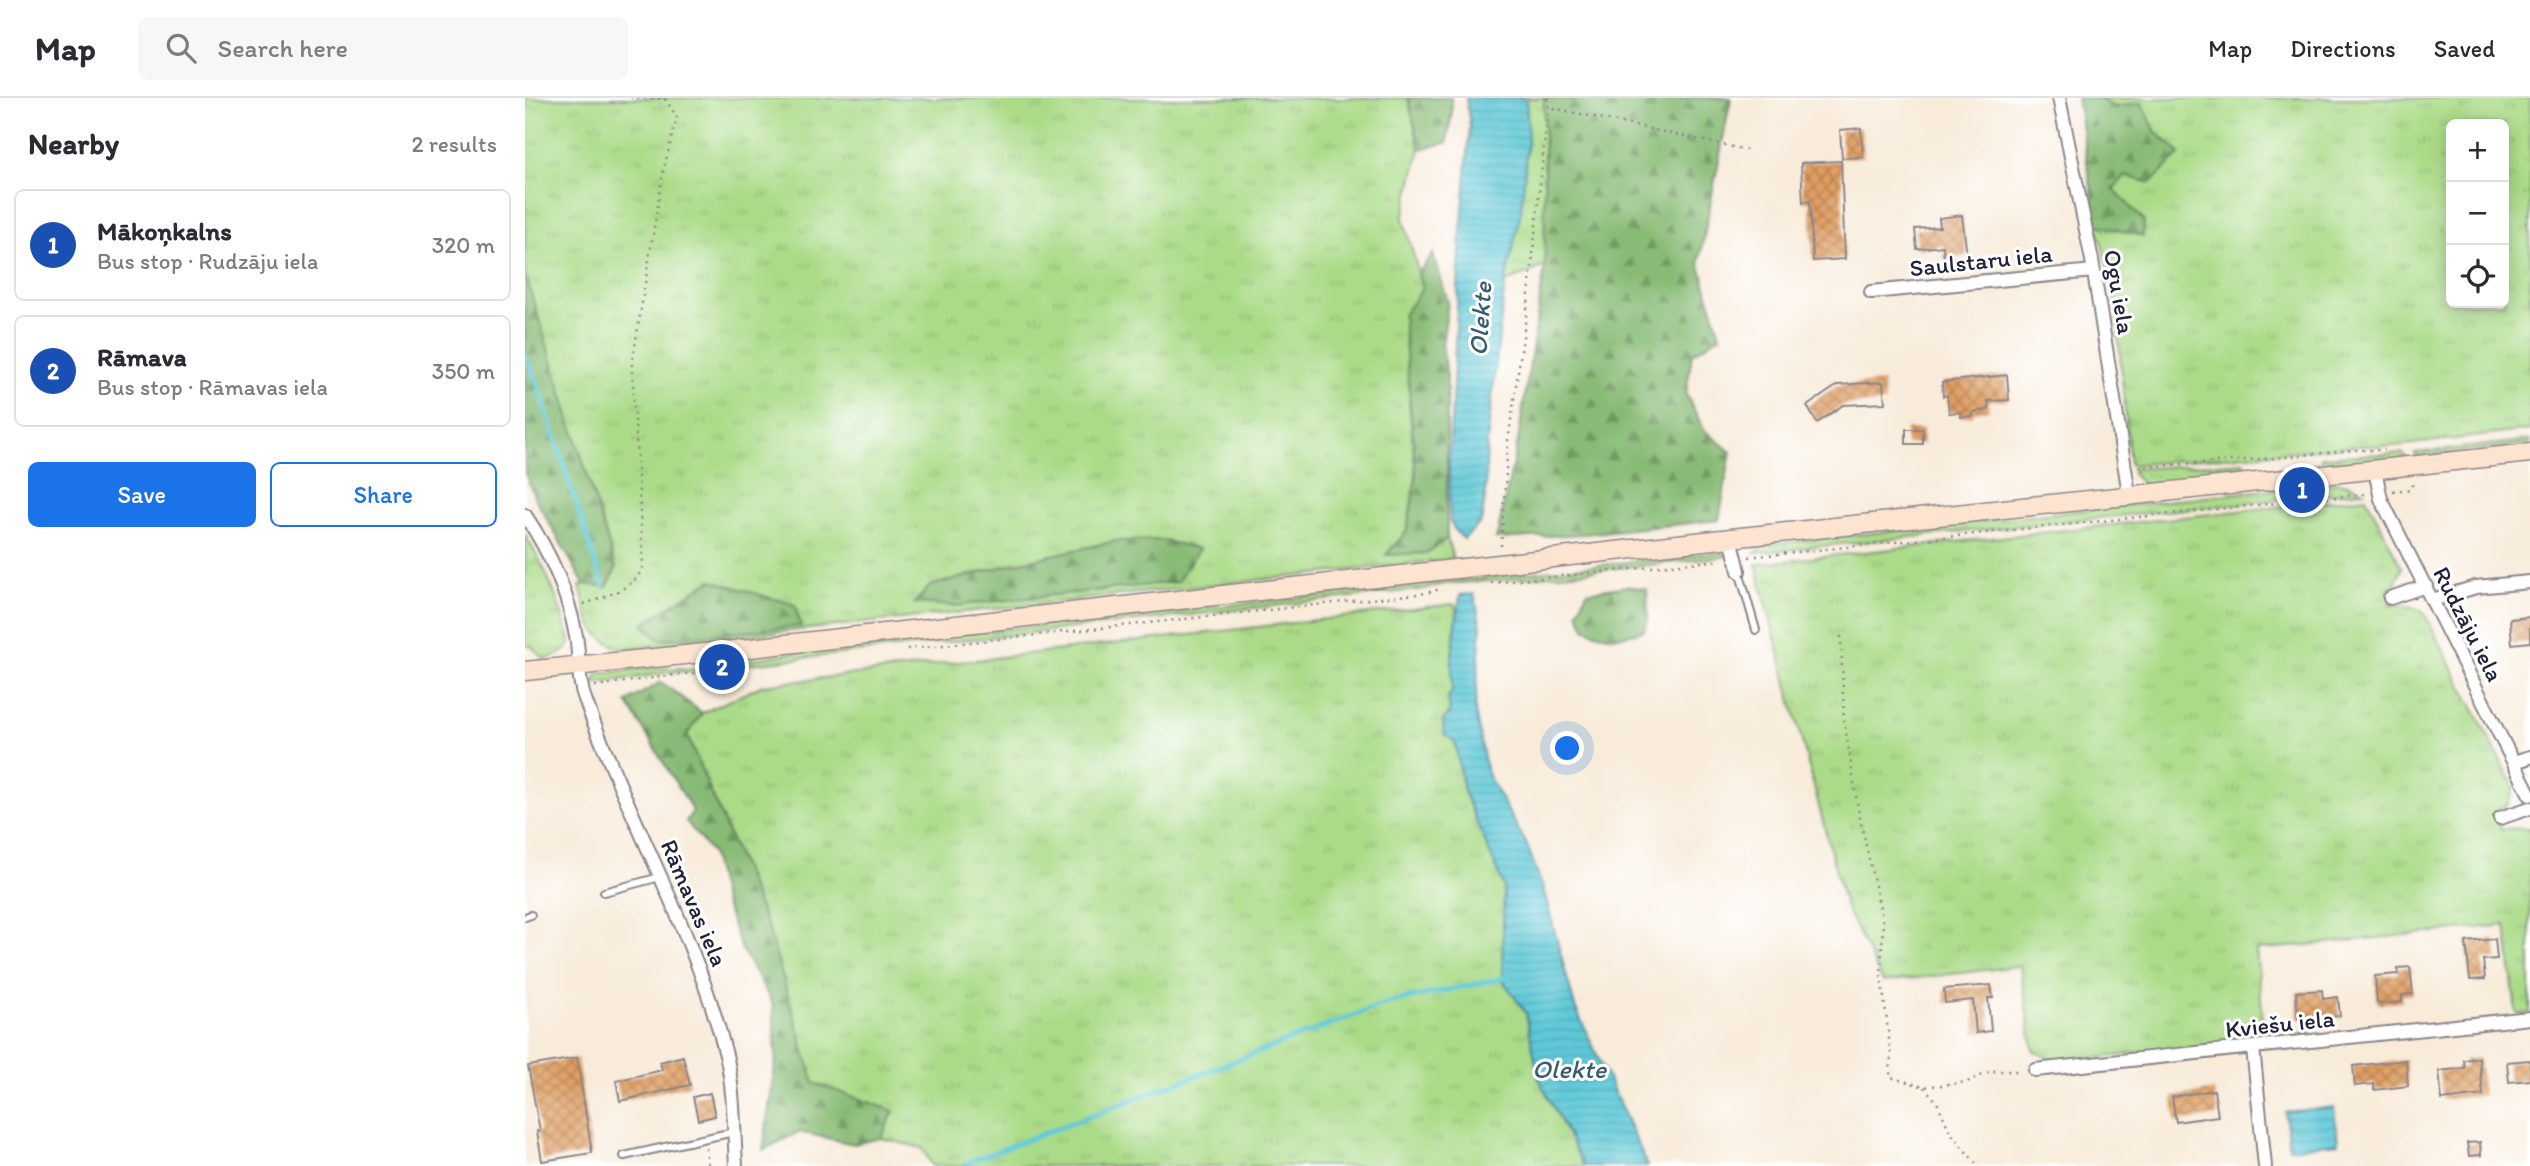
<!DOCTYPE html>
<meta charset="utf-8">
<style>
:root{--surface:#fff;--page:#f7f7f7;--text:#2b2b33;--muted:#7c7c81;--line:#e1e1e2;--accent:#1a73e8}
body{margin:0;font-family:Itim,sans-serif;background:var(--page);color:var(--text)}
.controls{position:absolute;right:21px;top:21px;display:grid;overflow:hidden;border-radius:10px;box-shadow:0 4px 18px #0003}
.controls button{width:63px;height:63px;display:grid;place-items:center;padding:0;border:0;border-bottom:2px solid var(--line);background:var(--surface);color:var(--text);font:35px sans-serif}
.you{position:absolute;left:1043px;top:651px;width:24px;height:24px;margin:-18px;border:5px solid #fff;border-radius:50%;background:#1a73e8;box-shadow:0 0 0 10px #1a73e833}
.badge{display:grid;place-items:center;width:46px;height:46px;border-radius:50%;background:var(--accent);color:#fff;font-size:23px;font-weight:700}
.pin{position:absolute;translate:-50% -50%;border:4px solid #fff;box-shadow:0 2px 7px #0006}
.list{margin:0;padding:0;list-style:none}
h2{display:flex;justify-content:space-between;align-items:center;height:91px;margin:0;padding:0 28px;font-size:30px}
h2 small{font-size:23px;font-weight:400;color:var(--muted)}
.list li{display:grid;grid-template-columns:46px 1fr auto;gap:21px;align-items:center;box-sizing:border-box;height:112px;margin:0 14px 14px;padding:0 14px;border:2px solid var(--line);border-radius:10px}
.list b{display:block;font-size:26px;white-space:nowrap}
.list p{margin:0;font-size:23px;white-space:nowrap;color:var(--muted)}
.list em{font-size:23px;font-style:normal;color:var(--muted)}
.actions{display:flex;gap:14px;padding:21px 28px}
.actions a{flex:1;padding:16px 0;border:2px solid var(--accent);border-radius:10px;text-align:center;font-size:24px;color:var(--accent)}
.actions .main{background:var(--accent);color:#fff}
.icon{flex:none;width:38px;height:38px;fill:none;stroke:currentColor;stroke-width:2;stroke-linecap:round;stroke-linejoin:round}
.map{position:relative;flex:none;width:2005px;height:1068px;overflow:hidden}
header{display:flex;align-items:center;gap:42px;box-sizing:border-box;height:98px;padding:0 35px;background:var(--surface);border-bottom:2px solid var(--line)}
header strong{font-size:33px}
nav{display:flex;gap:38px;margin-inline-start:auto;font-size:24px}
.search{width:490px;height:63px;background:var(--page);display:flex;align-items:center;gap:18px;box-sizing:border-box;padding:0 24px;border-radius:10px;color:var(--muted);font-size:26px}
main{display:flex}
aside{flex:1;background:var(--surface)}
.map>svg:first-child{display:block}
.grass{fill:url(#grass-tufts);stroke:#667e62;stroke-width:2;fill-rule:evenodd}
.forest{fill:url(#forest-firs);stroke:#556e58;stroke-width:2}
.water{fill:url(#water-rules);stroke:#40768a;stroke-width:2}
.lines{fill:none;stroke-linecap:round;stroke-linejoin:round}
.stream{stroke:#5ec9d8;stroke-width:5}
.building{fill:url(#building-cross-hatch)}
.service-casing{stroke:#8d868a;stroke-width:10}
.minor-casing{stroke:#8d868a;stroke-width:16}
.secondary-casing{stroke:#8d868a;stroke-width:21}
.path{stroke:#8d868a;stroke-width:2.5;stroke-dasharray:2 5;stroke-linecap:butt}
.service{stroke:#fff;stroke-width:6}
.minor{stroke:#fff;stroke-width:12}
.secondary{stroke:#fde4d1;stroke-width:18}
.labels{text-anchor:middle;stroke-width:6;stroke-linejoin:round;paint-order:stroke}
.street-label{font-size:24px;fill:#22223b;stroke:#fff}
.water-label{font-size:26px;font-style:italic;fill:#375c72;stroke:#fff}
</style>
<header>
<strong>Map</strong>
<div class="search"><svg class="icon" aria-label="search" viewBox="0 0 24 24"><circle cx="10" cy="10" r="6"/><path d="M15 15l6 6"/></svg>Search here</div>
<nav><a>Map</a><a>Directions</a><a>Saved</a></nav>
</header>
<main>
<aside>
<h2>Nearby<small>2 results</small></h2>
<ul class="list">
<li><span class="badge" style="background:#1a4fb4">1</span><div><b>Mākoņkalns</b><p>Bus stop · Rudzāju iela</p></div><em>320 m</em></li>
<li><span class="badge" style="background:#1a4fb4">2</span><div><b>Rāmava</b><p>Bus stop · Rāmavas iela</p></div><em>350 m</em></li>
</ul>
<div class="actions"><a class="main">Save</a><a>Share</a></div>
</aside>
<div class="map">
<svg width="2005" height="1068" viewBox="0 0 2005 1068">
<defs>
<pattern id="grass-tufts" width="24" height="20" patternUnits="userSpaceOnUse" patternTransform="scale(1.75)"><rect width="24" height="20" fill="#abdb88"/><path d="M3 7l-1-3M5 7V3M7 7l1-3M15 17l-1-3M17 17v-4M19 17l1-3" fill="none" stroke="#93bc76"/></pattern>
<pattern id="forest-firs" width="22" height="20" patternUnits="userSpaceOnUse" patternTransform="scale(1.75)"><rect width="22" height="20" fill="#88bb74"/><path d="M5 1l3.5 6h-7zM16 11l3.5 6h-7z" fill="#6f9860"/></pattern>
<pattern id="water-rules" width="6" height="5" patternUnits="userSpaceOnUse" patternTransform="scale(1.75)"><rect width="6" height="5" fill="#5ec9d8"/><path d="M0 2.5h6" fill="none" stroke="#51acba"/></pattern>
<pattern id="building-cross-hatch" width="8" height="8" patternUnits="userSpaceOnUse" patternTransform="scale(1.75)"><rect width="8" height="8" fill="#e09f62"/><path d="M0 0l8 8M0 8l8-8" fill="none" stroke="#b58152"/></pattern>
</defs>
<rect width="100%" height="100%" fill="#fff"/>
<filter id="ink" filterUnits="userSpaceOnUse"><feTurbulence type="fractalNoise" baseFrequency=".0143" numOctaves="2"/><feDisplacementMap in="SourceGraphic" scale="14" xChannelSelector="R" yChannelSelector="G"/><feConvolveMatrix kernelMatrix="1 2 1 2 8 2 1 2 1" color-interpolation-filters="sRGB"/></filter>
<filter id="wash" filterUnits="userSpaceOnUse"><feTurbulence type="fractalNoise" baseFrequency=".00686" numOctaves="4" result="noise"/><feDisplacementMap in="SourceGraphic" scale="28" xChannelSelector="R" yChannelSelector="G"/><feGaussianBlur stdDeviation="1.57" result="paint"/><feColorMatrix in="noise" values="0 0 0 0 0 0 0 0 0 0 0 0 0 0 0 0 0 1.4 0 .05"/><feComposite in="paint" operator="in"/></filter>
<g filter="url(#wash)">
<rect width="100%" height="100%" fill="#f8ebd9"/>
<path class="grass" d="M0,0H883L895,51L878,120L898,191L884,304L891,379L882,433L862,456L902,455L922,440L928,461L97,551C62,537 64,522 55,488L59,486L82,489L91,470L0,176ZM591,443L391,505L405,488L487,466Z
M1001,0H1019L1020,168L980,185C994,120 1004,67 1001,0Z
M1573,0H2005V332L1870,348H1830L1605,367L1590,200L1572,127L1618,138L1619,123L1588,91L1600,78L1655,56L1630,33L1617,5L1589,9ZM1926,26H1979V205H1926Z
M2005,342V346L1891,359L1890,355Z
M1877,355L1882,360L1837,365L1796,363V359Z
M1720,364L1721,369L1688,374L1664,383L1628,388L1619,387L1607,376L1608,371Z
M1814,384L1826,387L1838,393L1230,455L1239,447Z
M1841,399L1877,470L1870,486L1862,490L1866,508L1879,506L1898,513L1989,689L1983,706L1971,713L1976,731L2005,730V915L1992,916L1991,914L1981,827L1731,852L1738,922L1756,937L1786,934V937L1750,942L1738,936L1733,923L1721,924L1719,933L1709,946L1530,964L1508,952L1495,868L1358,884L1320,808L1231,466Z
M0,437C18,465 31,495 40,527C41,532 45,539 45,543C44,555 28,559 19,561L6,548H0Z
M1197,454L1204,458L979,482L919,486L898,491L216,567L222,562L280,553Z
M929,506L932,515L927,558V594L923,599L925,614L920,618L930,644L939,694L979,788L977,881L1001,915L1014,981L1059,1068H408L397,1050L356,1040L368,1013L289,986L243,830L162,637L177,615L238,587Z
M121,570H171V574L155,573L67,586L73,577L78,575Z"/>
<path class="forest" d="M883,0H926L927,13L922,45L895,51Z
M1019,0H1206L1174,164L1195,238L1167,256L1161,296L1179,332L1206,354L1194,422L1058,436L971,441L993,343L1020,168Z
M1552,0H1573L1589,9L1617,5L1630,33L1655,56L1626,85L1600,78L1588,91L1619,123L1618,138L1572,127Z
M908,156L923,204L917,247L922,280V440L902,455L861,457L882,433L891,379L878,217L897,191L893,176Z
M0,176L91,470L82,489L59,486L9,398L0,375Z
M636,442L674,451L652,484L428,508L390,505L405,488L487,466L591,443Z
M186,482L270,507L276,528L134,542L118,526Z
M1102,488L1122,491L1123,521L1119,532C1098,540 1080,541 1060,530L1053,514L1062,494Z
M136,584L177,615L162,637L243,830L289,985L369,1013L356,1040L329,1046L274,1034L238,1052L251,960L248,906L216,850L197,798L187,756L161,723L168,713L102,604Z"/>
<path class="water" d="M941,0H1001L1003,42L996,113L980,185L962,344L960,401L956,424L939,441L931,434L925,424L924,363L936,135L945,28Z
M949,496L956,529L950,612L962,676L1001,745L1018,790L1050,909L1123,1068H1059L1014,981L1001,915L977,881L979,788L939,694L930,644L919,636L918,623L925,614L923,599L927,594V558L935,497Z
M1809,1009L1813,1045L1764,1050L1760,1014Z"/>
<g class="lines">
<path class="stream" d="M0,258L11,282L78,487
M441,1065L862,905L984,879"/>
</g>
<g id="blocks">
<path class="building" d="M1336,30L1338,59L1317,60L1315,32Z
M1316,63L1320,161L1288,163L1285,103L1278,104L1276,65Z
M1437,117L1442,158L1419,161L1418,148L1392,151L1390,131L1415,129L1414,120Z
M1482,277L1484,302L1463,303L1464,312L1448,314V318L1435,319V314L1424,315L1422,297L1418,298L1417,284Z
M1358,284L1360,305L1318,307L1292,325L1282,308L1313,287Z
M1381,331H1398V346H1381Z
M2005,519V544L1987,546L1985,521Z
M1970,841L1972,861L1958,862L1960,881L1945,882L1941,844Z
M1885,869L1888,896L1877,897V904L1855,906L1852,904L1850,878L1873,876V870Z
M1466,887L1468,900H1463L1466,933L1451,935L1448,902L1420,905L1419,891Z
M1797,892L1798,901L1813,899L1815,918L1773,921L1771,894Z
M158,958L165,987L95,1003L91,983L137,972L135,964Z
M52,960L67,1055L17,1063L12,1033H15L3,968Z
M1954,960L1958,997L1917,1002L1914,973L1940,970L1939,962Z
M1881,962L1883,988L1849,992V986L1830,988L1828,968Z
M2005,962V982L1984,984L1982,964Z
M1689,992L1693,1018L1651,1024L1647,999Z
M185,995L190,1018L173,1022L168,999Z
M1955,1044L1956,1057L1944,1058L1942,1045Z"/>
</g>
</g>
<g filter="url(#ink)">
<use href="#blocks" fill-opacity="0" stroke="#8d868a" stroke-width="2"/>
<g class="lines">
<g class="service-casing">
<path id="service" d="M1214,473L1231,532
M79,794L135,779
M0,819L6,817
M99,1058L209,1034"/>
</g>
<g class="minor-casing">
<path id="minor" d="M1534,0L1567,162L1604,396
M1346,194L1569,173
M1850,372L1856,401L2005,697
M0,417C25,454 43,495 51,538C55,560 52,581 60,601C103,721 170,833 201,957C209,988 209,1035 211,1068
M1206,440L1214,473
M1865,500L1901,488
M1907,502L1951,489L2005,484
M1989,664L2005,659
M1975,720L2005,710
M1728,950L1740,1068
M1510,972L2005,920"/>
</g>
<g class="secondary-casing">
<path id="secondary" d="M0,573L199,553L1206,440L2005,355"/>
</g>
<path class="path" d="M1022,0L1023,9L1222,52
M1614,369L1751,360L1827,352H1859
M1868,393L1886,391L1888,384
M976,448L983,343L1003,205L1023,9
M1224,459L1840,396
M966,485L1196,462
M59,506C80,498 112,491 118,467L107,267L138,74L152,19L140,1L106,0
M1316,538L1319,622L1334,716L1358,824L1356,876L1366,957L1365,979L1399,989L1442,984L1466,973H1496
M382,551L901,495L915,491
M70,588L157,576L203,574L223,568
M1399,989L1412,1004L1425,1034L1453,1068
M181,1050L183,1068"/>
<use href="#service" class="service"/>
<use href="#minor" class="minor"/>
<use href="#secondary" class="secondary"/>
</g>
</g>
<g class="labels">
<g class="street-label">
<text transform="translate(1456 163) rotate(-6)" y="8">Saulstaru iela</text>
<text transform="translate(1594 194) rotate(80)" y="8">Ogu iela</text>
<text transform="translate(1943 526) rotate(63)" y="8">Rudzāju iela</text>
<text transform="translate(169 805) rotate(67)" y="8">Rāmavas iela</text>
<text transform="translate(1755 926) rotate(-6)" y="8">Kviešu iela</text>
</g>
<g class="water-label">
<text transform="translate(955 221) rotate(-86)" y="9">Olekte</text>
<text x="1044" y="980">Olekte</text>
</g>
</g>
</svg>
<div class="controls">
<button>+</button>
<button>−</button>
<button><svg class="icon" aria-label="locate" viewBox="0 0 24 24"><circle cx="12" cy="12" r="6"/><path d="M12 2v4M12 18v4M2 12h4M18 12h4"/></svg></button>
</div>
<div class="you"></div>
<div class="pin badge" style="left:1777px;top:392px;background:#1a4fb4">1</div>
<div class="pin badge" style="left:197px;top:569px;background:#1a4fb4">2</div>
</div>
</main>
